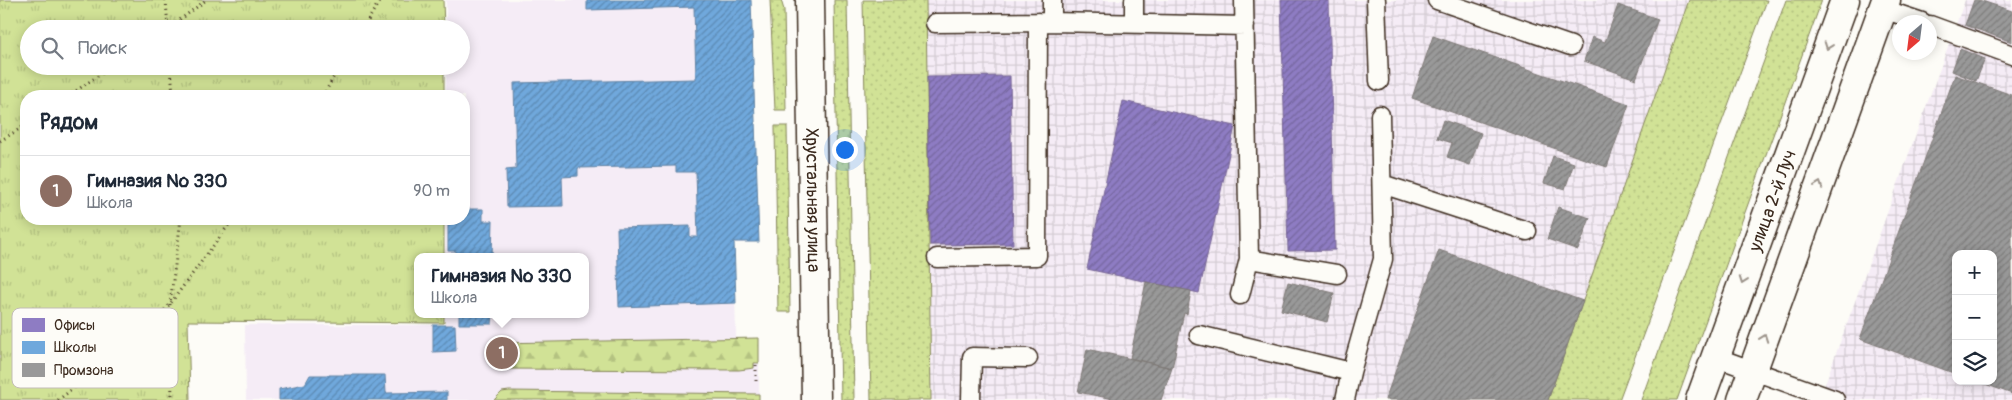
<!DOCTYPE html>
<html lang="ru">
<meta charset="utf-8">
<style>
:root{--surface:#fff;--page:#f6f6f7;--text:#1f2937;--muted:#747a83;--line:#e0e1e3;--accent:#1f6fb2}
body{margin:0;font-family:Pangolin,sans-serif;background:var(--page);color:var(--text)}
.controls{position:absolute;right:15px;bottom:15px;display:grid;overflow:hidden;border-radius:10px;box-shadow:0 2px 12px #0003}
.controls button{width:45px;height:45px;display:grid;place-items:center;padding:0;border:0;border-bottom:1px solid var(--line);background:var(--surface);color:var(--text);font:25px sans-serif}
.compass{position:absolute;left:1892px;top:15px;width:45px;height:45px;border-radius:50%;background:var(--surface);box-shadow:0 2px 12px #0003;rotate:208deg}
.you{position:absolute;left:844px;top:149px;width:18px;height:18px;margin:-12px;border:4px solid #fff;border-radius:50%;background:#1a73e8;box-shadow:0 0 0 8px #1a73e833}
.badge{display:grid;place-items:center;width:32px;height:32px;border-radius:50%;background:var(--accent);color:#fff;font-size:16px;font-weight:700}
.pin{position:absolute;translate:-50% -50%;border:2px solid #fff;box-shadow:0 1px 5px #0006}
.popup{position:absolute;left:414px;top:253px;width:175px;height:65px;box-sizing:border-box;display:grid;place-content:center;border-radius:10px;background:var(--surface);filter:drop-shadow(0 1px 4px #0005);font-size:16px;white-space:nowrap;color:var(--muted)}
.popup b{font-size:19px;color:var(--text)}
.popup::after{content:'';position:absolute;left:50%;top:100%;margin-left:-10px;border:10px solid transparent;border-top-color:var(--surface)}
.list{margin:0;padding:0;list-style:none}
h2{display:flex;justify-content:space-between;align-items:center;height:65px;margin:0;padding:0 20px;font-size:21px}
h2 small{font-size:16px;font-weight:400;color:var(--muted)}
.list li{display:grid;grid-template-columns:32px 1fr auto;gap:15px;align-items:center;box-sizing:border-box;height:70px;padding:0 20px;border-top:1px solid var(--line)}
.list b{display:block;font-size:19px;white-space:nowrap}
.list p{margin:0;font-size:16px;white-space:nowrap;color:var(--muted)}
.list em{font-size:16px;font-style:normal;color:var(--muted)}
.icon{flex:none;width:28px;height:28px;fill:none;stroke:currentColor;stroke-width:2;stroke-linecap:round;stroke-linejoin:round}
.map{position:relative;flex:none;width:2012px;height:400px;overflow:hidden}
.search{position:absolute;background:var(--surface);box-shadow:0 2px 12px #0003;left:20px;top:20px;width:450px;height:55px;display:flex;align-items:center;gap:12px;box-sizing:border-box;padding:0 18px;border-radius:28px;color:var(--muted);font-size:19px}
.panel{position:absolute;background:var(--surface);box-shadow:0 2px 12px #0003;left:20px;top:90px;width:450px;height:135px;border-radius:20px}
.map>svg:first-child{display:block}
.built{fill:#f5ecf6}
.industrial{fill:url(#industrial-grid);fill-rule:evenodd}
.grass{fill:url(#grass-dots);stroke:#86865a}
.forest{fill:url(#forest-firs);stroke:#86865a}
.park{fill:url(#park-tufts);stroke:#86865a}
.offices{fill:url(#offices-hatch);stroke:#756392}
.schools{fill:url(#schools-hatch);stroke:#5f82a3}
.industry{fill:url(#industry-hatch);stroke:#7d7874}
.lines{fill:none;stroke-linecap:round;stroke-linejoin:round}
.lane-casing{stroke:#3b2a1e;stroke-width:21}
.secondary-casing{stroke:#3b2a1e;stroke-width:31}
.path{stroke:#3b2a1e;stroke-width:3;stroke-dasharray:1 4;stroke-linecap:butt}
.lane{stroke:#fdfcf7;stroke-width:18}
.secondary{stroke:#fdfcf7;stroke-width:28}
.oneway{stroke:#9c938a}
.labels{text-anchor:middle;stroke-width:5;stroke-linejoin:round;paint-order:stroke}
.street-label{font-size:18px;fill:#3b2a1e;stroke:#fdfcf7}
.key{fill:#fdfcf7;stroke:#c3bdb6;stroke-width:1}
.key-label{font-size:14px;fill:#3b2a1e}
</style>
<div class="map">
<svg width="2012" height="400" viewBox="0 0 2012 400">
<defs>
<pattern id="industrial-grid" width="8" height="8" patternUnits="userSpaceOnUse" patternTransform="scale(1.25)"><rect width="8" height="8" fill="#f5ecf6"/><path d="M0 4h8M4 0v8" fill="none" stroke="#d3cbd2"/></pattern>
<pattern id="grass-dots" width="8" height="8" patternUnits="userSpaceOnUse" patternTransform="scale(1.25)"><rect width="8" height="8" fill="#d1e296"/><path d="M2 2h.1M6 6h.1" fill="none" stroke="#b4c281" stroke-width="1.8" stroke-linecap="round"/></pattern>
<pattern id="forest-firs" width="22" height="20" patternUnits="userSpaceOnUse" patternTransform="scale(1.25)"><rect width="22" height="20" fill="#d1e296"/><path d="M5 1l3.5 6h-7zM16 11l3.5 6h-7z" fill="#b4c281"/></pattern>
<pattern id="park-tufts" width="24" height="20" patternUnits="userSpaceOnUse" patternTransform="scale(1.25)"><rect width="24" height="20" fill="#d1e296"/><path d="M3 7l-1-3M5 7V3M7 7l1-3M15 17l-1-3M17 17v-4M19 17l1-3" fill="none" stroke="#b4c281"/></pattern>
<pattern id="offices-hatch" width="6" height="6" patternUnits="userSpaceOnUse" patternTransform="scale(1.25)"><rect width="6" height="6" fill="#8e7cc3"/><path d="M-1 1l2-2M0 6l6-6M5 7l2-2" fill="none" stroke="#75669e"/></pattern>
<pattern id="schools-hatch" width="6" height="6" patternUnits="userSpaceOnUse" patternTransform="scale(1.25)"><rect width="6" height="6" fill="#6fa8dc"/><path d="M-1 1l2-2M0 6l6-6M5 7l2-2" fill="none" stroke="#5c89b2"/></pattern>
<pattern id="industry-hatch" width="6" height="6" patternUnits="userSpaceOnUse" patternTransform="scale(1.25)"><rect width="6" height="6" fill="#999"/><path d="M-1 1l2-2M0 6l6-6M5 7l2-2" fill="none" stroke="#7e7d7c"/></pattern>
</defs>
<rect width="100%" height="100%" fill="#fdfcf7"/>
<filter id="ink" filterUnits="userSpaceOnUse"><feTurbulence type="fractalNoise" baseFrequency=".02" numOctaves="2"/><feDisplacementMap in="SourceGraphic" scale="10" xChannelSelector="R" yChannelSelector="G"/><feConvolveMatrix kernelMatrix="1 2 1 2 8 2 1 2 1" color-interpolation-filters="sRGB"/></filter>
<g filter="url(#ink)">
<path class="built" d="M446,0H751L759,242L734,243L736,338H759V400H246L245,325H445V314H586V257H445L446,219H464V96H446V66H461V29H446Z"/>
<path class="industrial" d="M922,0H1695L1557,400H927Z
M1965,0H2012V400H1819ZM1956,254H1993V381H1956Z"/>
<path class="grass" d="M770,0H781L784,10L786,110H775Z
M834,0H847L854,400H841Z
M863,0H926L931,400H871Z
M1689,0H1767L1619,400H1548Z
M1786,0H1822L1677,400H1641Z
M775,126H787L790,312H778Z"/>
<path class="forest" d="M759,338V363H754V368L739,370L497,369L498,343Z
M509,391L759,394V400H494L502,392Z"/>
<path class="park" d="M0,0H443L444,29H29V66H444V96H26V219H444V257H418V314H444V323L188,321L190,400H0Z"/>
<path class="offices" d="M1281,0H1329L1335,250L1288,251Z
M1010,76L1013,244L930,245L927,77Z
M1123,101L1235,126L1199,293L1087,269Z"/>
<path class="schools" d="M587,0H751L759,242H734L736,303L619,307L617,228L690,226V237H698L696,172H676V166L578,168V176L562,177L563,206L507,207L506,170L516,169L514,83L696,79L694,7L587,10Z
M464,209H483V221H493L492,257H456V251H448V222H457V219H464Z
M459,314H493L492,324H459Z
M433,325H455L456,351L433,352Z
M310,375H385L386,393L447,392V400H279V389L305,384Z"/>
<path class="industry" d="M1974,0H1979L2012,11V42L1965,25Z
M1618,5L1658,19L1636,79L1584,61L1592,37L1605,42Z
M1433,36L1629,104L1607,167L1412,98Z
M1960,49L1985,59L1976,81L1952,71Z
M1955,75L2012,95V394L1977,381H1993V254H1956V374L1860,339Z
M1443,120L1481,133L1470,165L1447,157L1452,143L1437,138Z
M1553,156L1574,163L1565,189L1544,183Z
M1558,207L1590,218L1578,250L1547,239Z
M1439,250L1583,301L1548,400H1385Z
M1146,282L1191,291L1187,314L1184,313L1172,368L1130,358Z
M1288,282L1334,293L1327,322L1281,310Z
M1087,349L1172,368L1161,400H1118L1078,392Z"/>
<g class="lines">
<g class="lane-casing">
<path id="lane" d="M1052,0V22
M1134,0V23
M1376,0L1379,81
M1437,0L1571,46
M1883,9L1922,22
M935,23L1052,22L1245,26
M1930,25L2012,55
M1382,184L1527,231
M937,258L1037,256L1038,22
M1249,259L1337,274
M1240,295L1249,259L1244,0
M1199,335L1351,372
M1715,357L1835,400
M971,400L972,357L1028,358
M1345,400L1351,372L1383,259L1380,115"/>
</g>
<g class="secondary-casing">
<g id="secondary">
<path id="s1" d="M810,0L816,400"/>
<path id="s2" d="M1700,400L1845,0"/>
<path d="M1742,400L1886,0"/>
</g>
</g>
<path class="path" d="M166,0L168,29
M168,29L206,0
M363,29L380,0
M171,66L173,96
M68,96L113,66
M323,96L340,66
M0,141L26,125
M756,381V365H759
M58,400L133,343L170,304L233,219
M172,400L170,304L181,219"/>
<use href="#lane" class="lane"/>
<use href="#secondary" class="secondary"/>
</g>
<defs><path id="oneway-chevron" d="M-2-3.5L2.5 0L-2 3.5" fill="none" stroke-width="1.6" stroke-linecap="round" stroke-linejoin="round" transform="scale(1.25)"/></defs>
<g class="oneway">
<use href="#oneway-chevron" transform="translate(1828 46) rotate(110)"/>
<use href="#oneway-chevron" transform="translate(1819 185) rotate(-70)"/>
<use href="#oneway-chevron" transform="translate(1743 281) rotate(110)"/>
<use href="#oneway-chevron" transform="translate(1764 338) rotate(-70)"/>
</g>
</g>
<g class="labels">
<g class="street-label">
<text dy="6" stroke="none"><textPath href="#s1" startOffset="200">Хрустальная улица</textPath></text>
<text dy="6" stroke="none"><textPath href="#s2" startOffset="212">улица 2-й Луч</textPath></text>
</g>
</g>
<rect x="12" y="308" width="166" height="80" rx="8" class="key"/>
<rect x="22" y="318" width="23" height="14" fill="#8e7cc3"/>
<rect x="22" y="341" width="23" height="13" fill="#6fa8dc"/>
<rect x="22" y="363" width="23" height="14" fill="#999"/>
<g class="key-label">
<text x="54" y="330">Офисы</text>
<text x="54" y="352">Школы</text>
<text x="54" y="375">Промзона</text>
</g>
</svg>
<div class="controls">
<button>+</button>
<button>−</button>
<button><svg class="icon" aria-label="layers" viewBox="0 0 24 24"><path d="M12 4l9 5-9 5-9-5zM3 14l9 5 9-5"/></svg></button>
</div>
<svg class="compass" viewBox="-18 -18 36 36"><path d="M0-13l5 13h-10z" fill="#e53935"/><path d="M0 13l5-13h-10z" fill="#747a83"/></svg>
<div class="you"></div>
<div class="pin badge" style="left:502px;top:353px;background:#8d6e63">1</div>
<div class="popup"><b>Гимназия № 330</b>Школа</div>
<div class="search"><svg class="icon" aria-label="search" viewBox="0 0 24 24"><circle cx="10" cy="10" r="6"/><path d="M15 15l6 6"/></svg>Поиск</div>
<section class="panel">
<h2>Рядом<small></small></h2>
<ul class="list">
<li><span class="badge" style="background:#8d6e63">1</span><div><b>Гимназия № 330</b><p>Школа</p></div><em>90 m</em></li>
</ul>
</section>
</div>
